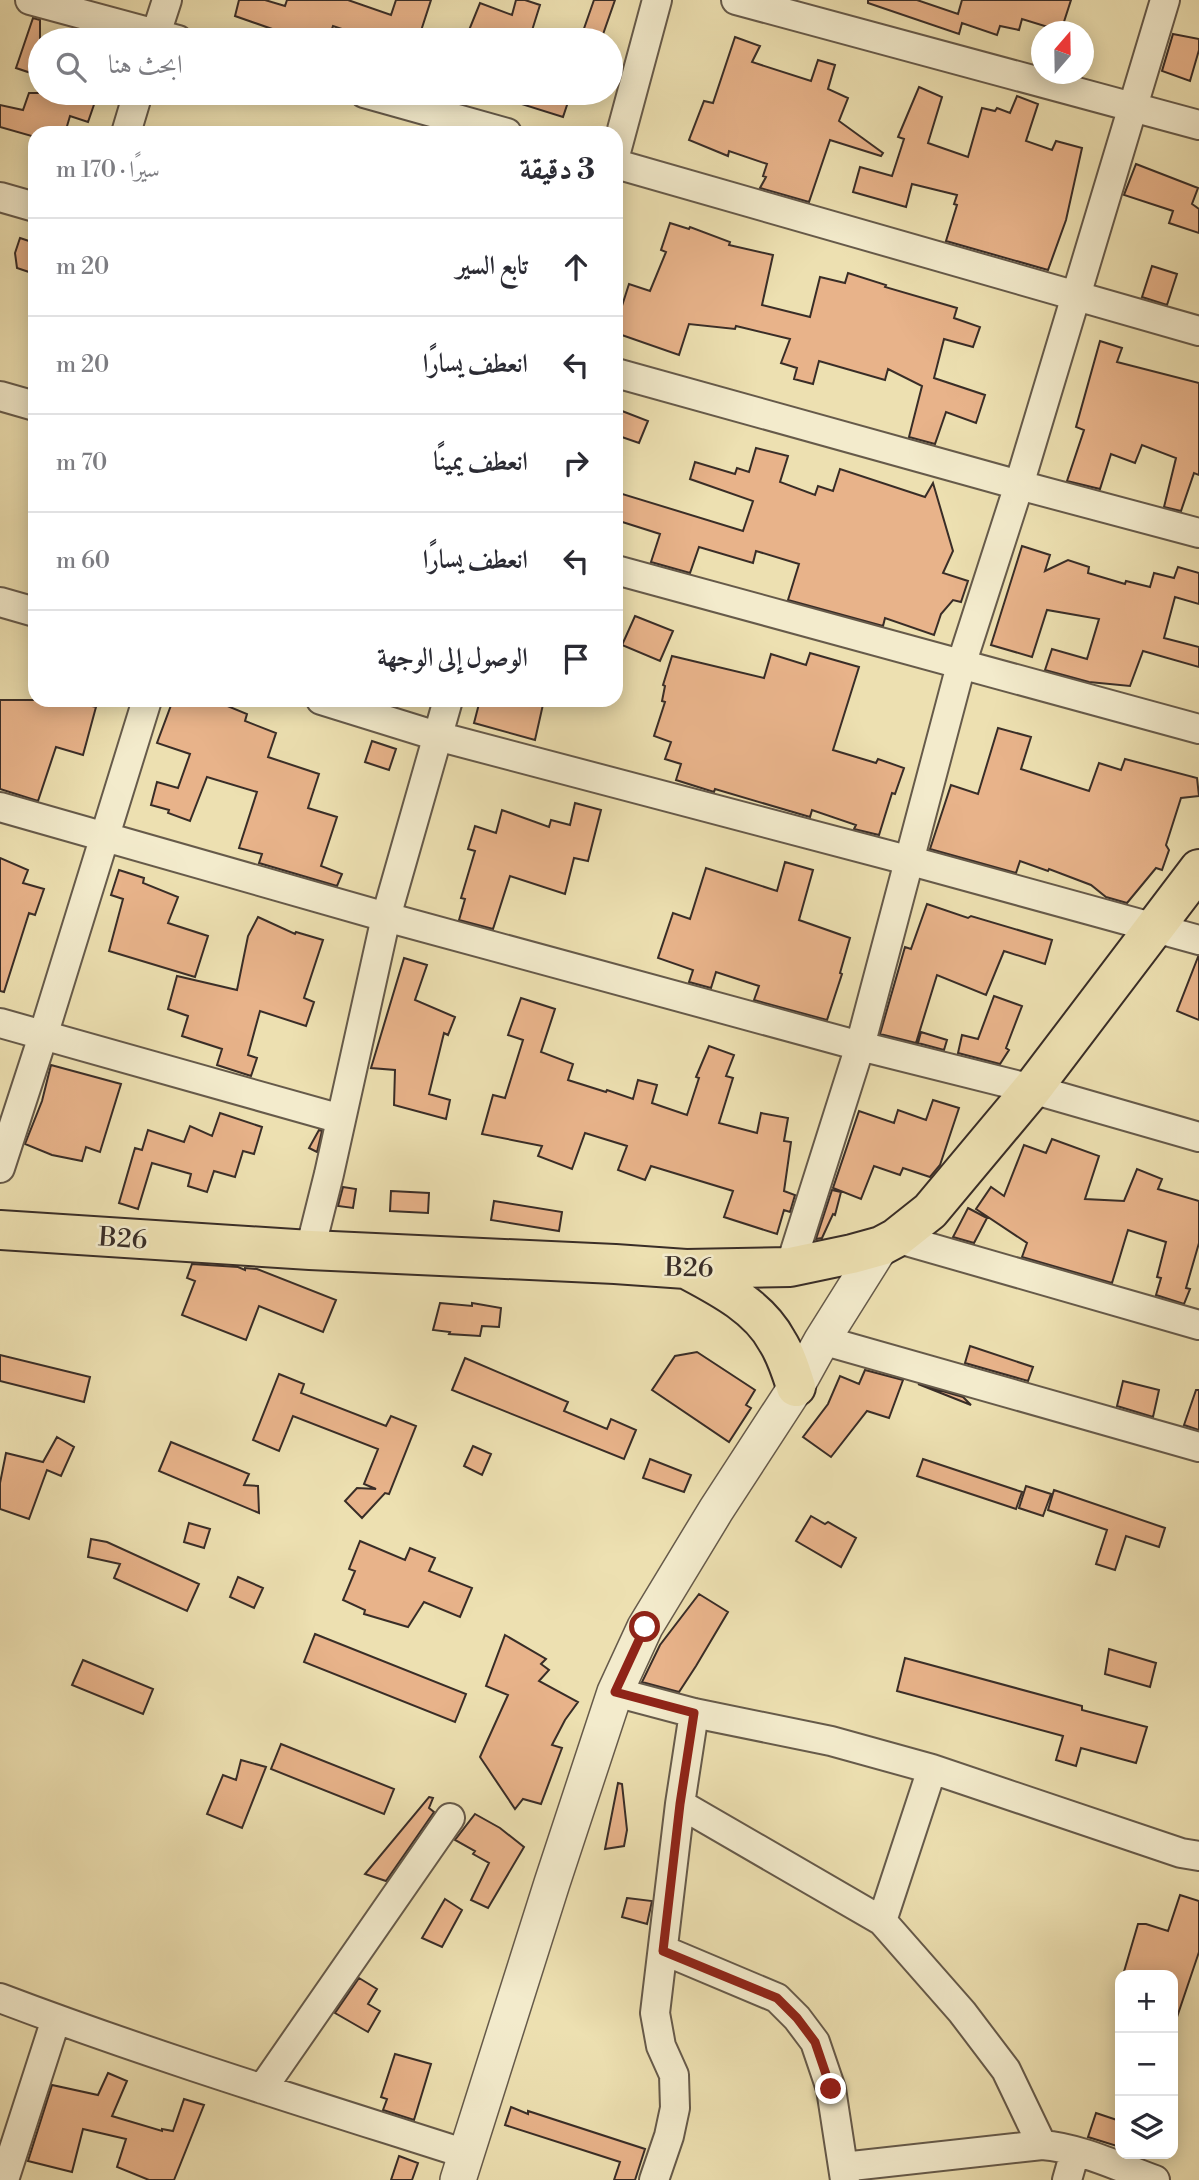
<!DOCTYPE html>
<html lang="ar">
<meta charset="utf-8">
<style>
:root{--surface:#fff;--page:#f7f7f7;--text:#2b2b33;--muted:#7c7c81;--line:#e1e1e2}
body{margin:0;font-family:"Libre Bodoni",Amiri,serif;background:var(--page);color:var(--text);direction:rtl}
.controls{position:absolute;right:21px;bottom:21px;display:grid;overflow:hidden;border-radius:14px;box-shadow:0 4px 18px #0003}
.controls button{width:63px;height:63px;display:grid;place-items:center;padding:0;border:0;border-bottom:2px solid var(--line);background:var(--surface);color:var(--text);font:35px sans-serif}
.compass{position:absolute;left:1031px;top:21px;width:63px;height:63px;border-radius:50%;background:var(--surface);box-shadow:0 4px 18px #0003;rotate:20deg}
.stop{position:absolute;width:21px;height:21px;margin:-16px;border:5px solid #8f2418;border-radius:50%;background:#fff}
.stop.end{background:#8f2418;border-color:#fff;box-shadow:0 2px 7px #0008}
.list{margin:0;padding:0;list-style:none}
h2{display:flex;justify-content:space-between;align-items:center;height:91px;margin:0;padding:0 28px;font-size:30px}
h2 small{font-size:23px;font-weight:400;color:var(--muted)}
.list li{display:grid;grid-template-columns:46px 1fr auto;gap:21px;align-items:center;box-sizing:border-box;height:98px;padding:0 28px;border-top:2px solid var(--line)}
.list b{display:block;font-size:26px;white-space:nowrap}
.list em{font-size:23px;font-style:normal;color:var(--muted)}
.icon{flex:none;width:38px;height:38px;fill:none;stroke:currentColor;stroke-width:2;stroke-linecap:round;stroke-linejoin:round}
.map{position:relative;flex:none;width:1199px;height:2180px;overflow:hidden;direction:ltr}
.search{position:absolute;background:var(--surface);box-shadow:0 4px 18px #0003;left:28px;top:28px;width:595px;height:77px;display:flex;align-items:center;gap:18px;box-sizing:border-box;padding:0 24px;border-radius:38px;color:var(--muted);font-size:26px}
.panel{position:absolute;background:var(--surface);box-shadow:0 4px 18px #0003;left:28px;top:126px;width:595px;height:581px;border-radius:21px;direction:rtl}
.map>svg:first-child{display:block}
.building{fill:#e8b38a;stroke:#392d27;stroke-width:2}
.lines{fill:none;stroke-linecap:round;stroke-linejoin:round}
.minor-casing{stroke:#665a4a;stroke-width:32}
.tertiary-casing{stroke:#665a4a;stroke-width:38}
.trunk-casing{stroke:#392d27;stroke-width:42}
.minor{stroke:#f3ebcc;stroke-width:28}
.tertiary{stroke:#f3ebcc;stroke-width:35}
.trunk{stroke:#ede0b1;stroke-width:38}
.route{stroke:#8f2418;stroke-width:9}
.labels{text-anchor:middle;stroke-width:5;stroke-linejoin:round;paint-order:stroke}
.street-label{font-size:26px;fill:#392d27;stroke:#f3ebcc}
</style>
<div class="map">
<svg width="1199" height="2180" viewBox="0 0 1199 2180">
<rect width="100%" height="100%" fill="#ede0b1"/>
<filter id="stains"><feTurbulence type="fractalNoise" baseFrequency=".00286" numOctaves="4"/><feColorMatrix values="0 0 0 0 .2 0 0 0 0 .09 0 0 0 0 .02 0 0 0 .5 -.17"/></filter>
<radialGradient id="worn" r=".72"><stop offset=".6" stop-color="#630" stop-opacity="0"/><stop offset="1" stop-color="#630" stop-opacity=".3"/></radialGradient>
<path class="building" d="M239,0H265L285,6L287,0H348L391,15L396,0H431L418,40H375L333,26L328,40H272L275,30L235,16Z
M516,0H525L540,5L529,40H465L480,3L512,15Z
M594,0H615L601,40H580Z
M868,0H917L958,14L962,0H1071L1061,31L1022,19L1019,30L1000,26L997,35L962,23L959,34L868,3Z
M33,18L40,20V76L16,68Z
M1173,34L1199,39V50L1190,81L1162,71Z
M735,37L760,46L752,62L811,81L818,60L835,65L828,89L848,98L839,121L883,153L881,156L830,140L809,202L760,188L766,177L763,176L767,164L729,151L728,156L689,140L704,101L713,103Z
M919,87L942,97L928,143L968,157L982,108L995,111L997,108L1010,113L1017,96L1038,104L1026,141L1052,150L1056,141L1082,148L1066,220L1048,270L946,241L957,205L954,204L957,195L912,184L906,207L853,192L860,167L892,176L904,139L898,137Z
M29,93H98L88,122L70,116L65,133H35V137L0,127V105L23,110Z
M500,93H571L563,117L499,97Z
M1136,164L1198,188L1192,204L1199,209V233L1169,223L1173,211L1124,195Z
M670,223L689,229L690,227L730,242L729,245L773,255L762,305L810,317L820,277L845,283L848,273L886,285L885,287L957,308L954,318L980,327L973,347L944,339L934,378L985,395L976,423L946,412L935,444L909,437L922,386L888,369L885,380L819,361L813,384L794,379L797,368L781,363L790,339L736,326L735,329L689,324L679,355L616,333V310L620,312L629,284L650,291L666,252L661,250Z
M20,238L35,243V274L17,268L15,253Z
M1152,266L1177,274L1167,305L1142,297Z
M1100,341L1122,348L1117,362L1199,383V475L1194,473L1181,511L1164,507L1176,458L1142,445L1135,463L1111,454L1100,489L1067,481L1084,430L1076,427Z
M622,411L648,421L639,443L616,435V426Z
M756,448L788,456L780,482L815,495L818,486L833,491L840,469L925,497L933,483L953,551L943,573L968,581L961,602L953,600L941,614L934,635L885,618L883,626L788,600L799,564L756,551L753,563L699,547L690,573L651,562L660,534L616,520V492L743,531L753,501L690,479L695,462L735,474L737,468L749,472Z
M1022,546L1050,555L1045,571L1068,560L1089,567L1088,573L1125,584L1126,581L1150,587L1154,573L1174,578L1178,567L1199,573V604L1175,597L1164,638L1199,647V667L1143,651L1130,686L1089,682L1045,670L1052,649L1087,659L1099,619L1047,610L1032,657L991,645Z
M635,616L673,631L660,661L622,645Z
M810,653L859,667L833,750L876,763L878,759L904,768L895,794L892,793L879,835L854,829L856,825L812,810L810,817L715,789L714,792L676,780L681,764L665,759L671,742L654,736L665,702L662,701L665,686L663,685L672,656L764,678L771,654L806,665Z
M0,700H67L96,707L83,755L56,747L38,801L0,789Z
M173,700H213L247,714L245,721L276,733L268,757L319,774L308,808L337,817L321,866L342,874L337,886L259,863L262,854L239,848L257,792L207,777L190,821L168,813L169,810L151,805L157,782L178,788L190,754L157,743Z
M480,700H544L535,740L474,723Z
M998,728L1031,737L1021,769L1089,791L1099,763L1121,770L1125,759L1197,778L1199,796L1181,798L1166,845L1169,850L1162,870L1156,868L1127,903L1106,897L1091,885L1049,869L1048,871L1020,861L1016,873L930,849L951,785L978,794Z
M372,741L396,749L389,770L365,762Z
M575,803L601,810L588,861L574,858L565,894L510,876L493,929L459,920L465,899L461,898L475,851L468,849L475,826L496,833L502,810L549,827L551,820L570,825Z
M0,858L28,870L23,883L44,889L35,915L29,913L4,992L0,991Z
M785,862L813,870L799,920L850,938L840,973L842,974L827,1020L754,1000L759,986L716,972L711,988L689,982L693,970L658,958L673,913L690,919L706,868L777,891Z
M119,870L144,878L143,883L178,897L168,923L208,936L195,977L109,951L123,899L111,895Z
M927,904L968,918L971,916L1052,940L1045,964L1004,951L986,995L937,975L916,1043L880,1034L905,947L911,949Z
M258,917L295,934L296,932L323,940L304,998L314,1002L306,1026L260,1011L248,1055L257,1058L251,1076L217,1065L222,1049L182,1036L188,1016L168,1009L177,976L237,990L248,936Z
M1198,957H1199V1020L1177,1011Z
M404,958L427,965L415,1000L455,1017L448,1035L444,1033L429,1094L450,1100L446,1119L394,1105L395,1070L371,1068Z
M994,996L1022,1006L1006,1048L1009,1050L1000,1064L958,1053L962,1035L978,1039Z
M521,998L555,1009L541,1052L573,1064L568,1080L606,1092L607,1090L633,1099L638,1080L657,1085L652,1103L687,1115L699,1078L696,1077L709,1046L734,1055L726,1076L733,1078L719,1123L757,1133L761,1113L788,1118L784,1141L791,1142L784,1191L795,1195L790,1212L784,1210L777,1234L724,1217L733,1191L651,1166L645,1180L618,1170L627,1146L585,1133L572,1169L538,1156L542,1146L482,1134L493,1095L505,1098L523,1040L508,1035Z
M921,1032L947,1040L944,1050L918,1043Z
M51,1065L121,1084L100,1152L86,1147L82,1161L52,1155L25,1144L42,1101Z
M933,1100L959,1108L940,1165L930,1177L903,1168L900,1175L874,1166L861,1199L833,1188L859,1111L894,1123L898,1110L926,1120Z
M220,1113L262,1127L254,1154L243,1151L235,1177L214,1171L207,1192L188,1186L191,1174L152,1163L138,1209L119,1203L135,1148L142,1150L148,1130L184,1142L190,1126L212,1136Z
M319,1130L322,1131L317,1152L309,1148Z
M1052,1139L1099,1156L1085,1199L1124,1201L1137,1169L1162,1179L1158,1189L1199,1201V1243L1186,1288L1190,1289L1184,1304L1156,1295L1161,1278L1157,1277L1166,1242L1128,1230L1112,1283L1022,1257L1027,1243L976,1209L991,1187L1004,1196L1024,1145L1046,1153Z
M343,1187L356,1189L353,1208L338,1206Z
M832,1190L841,1192L835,1215L833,1214L822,1238L816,1239Z
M391,1191L429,1193L428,1213L390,1211Z
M494,1201L562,1212L559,1231L491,1220Z
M968,1208L987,1218L974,1243L953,1237Z
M192,1264L238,1267L245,1270V1268L257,1269L336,1300L323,1332L259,1306L246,1340L182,1315L195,1281L187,1278Z
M440,1303L472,1306V1303L501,1308L499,1327L482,1326L480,1336L449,1334L450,1332L433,1330Z
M970,1346L1033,1367L1028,1381L965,1363Z
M697,1352L755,1390L746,1405L751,1408L729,1442L652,1390L675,1356Z
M0,1355L90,1377L84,1402L0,1381Z
M465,1358L568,1402L564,1411L607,1429L611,1419L636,1430L624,1459L452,1390Z
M865,1370L903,1380L889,1418L867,1411L831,1457L803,1437L828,1404L840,1376L859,1384Z
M279,1374L304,1384L301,1393L386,1426L391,1416L416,1426L389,1494L385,1493L362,1518L345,1501L357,1488L376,1489L364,1484L378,1449L293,1416L279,1451L253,1440Z
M1123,1381L1159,1390L1153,1417L1117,1406Z
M918,1384L963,1397L971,1405Z
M1196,1390H1199V1430L1184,1425Z
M57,1437L74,1447L61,1476L47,1470L29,1519L0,1509V1483L6,1453L43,1462Z
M171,1442L249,1474L244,1485L258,1486L259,1513L159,1471Z
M473,1446L491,1454L482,1475L464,1466Z
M650,1459L691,1475L684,1492L643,1478Z
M923,1459L1022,1492L1016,1509L917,1476Z
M1026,1486L1051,1494L1043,1516L1019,1508Z
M1054,1490L1165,1528L1159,1547L1126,1536L1115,1570L1096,1564L1107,1530L1048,1510Z
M811,1516L825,1524L828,1522L856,1538L841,1567L796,1541Z
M189,1523L210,1529L204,1548L184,1542Z
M91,1539L107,1542L199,1584L187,1611L114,1578L120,1564L88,1557Z
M360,1541L405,1560L410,1548L435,1558L429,1571L472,1588L460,1617L424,1602L408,1627L364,1614L365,1610L343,1600L355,1571L349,1569Z
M238,1577L263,1588L254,1608L230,1597Z
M699,1594L728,1612L696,1666L679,1692L642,1682L660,1645Z
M315,1634L466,1694L455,1722L304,1662Z
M505,1635L546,1659L541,1664L549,1670L539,1681L578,1702L565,1720L552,1745L562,1748L541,1804L523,1799L515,1809L480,1757L508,1695L486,1686Z
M1109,1649L1156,1663L1150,1687L1105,1674Z
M905,1658L1082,1706V1710L1147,1727L1136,1763L1081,1748L1076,1766L1056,1760L1063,1736L897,1691Z
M83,1660L153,1689L143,1714L72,1685Z
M281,1744L394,1789L384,1814L271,1769Z
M241,1760L266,1767L242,1828L207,1814L223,1775L236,1780Z
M618,1783L622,1784L627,1830L624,1846L605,1849Z
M429,1797L433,1798L429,1808L434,1812L386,1881L365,1874Z
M475,1814L500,1828L524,1847L488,1908L471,1900L489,1863L473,1854L475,1851L455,1840Z
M1180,1895L1199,1901V1952L1176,2020L1173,2019V1975H1123L1138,1924H1146L1168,1931Z
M627,1898L652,1901L647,1924L622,1917Z
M445,1899L462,1910L442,1947L422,1938Z
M359,1978L377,1989L368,2004L380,2011L368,2032L335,2013Z
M395,2054L431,2064L414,2120L383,2110L387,2099L381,2097Z
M108,2073L127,2081L112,2116L162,2131V2129L173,2131L184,2099L204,2105L174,2180H149L117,2167L126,2139L83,2129L72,2172L28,2161L52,2085L98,2095Z
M511,2107L528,2114V2111L645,2149L635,2180H614L620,2162L505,2125Z
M1096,2113L1120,2121V2147L1088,2137Z
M399,2156L418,2163L412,2180H391Z"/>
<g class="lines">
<g class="minor-casing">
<path id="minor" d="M30,0L178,40
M736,0L1199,125
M154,40L167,0
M364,93L507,133
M126,133L138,93
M616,152L657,0
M616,164L1199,331
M0,197L35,207
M616,373L1019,485L1199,533
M0,396L35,406
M616,570L1199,729
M0,602L35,612
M321,700L437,736L911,861L1199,940
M0,807L386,917L860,1046L1032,1089L1199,1137
M0,1023L341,1119
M0,1168L43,1036L147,700
M896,1238L1199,1325
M310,1250L329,1174L386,917L448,700
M790,1267L860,1046L961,665L1019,485L1165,0
M822,1340L1199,1447
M615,1692L694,1713L831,1741L932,1769L1181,1853L1199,1856
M680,1804L882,1921L962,2012L1006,2070L1042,2145
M882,1921L932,1769
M663,1950L777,1998L797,2018L815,2042L831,2089L845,2180
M0,1998C153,2056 310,2104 466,2154
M262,2089L450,1818
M843,2167L1042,2145C1080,2148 1119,2167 1155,2180
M4,2180L56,2019
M654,2180L669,2136L675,2108L674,2075L661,2046L655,2013L680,1804L694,1713
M1067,2180L1075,2152"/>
</g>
<g class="tertiary-casing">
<path id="tertiary" d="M458,2180L552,1883L615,1692L645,1627L716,1510L796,1387L822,1340L881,1246"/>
</g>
<g class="trunk-casing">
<path id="trunk" d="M0,1230L310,1250L615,1264L686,1269L790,1267L852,1254L881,1246L896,1238L930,1211L1032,1089L1199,869
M688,1270C720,1287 759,1307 777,1341C786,1355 791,1371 796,1387"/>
</g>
<use href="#minor" class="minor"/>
<use href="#tertiary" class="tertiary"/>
<use href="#trunk" class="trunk"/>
</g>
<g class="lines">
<path class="route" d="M645,1627L615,1692L694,1713L680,1804L663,1951L777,1998L797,2018L815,2042L831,2089"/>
</g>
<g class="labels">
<g class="street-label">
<text transform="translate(123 1238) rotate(4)" y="9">B26</text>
<text transform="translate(689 1267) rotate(1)" y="9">B26</text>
</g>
</g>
<rect width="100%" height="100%" filter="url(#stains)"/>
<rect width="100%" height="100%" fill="url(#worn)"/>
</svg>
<div class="controls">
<button>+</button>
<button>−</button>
<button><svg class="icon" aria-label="layers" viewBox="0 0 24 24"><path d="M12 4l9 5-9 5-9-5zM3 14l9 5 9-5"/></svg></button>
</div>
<svg class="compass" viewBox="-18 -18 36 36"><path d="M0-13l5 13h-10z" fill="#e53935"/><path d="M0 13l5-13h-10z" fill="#7c7c81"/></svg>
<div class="stop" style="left:645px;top:1627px"></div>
<div class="stop end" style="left:831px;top:2089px"></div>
<div class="search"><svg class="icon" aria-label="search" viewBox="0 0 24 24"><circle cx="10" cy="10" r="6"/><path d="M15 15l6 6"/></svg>ابحث هنا</div>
<section class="panel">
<h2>3 دقيقة<small>سيرًا · 170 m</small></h2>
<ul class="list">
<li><svg class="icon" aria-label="ahead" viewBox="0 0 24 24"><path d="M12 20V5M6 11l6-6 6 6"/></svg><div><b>تابع السير</b></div><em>20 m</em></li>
<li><svg class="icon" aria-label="left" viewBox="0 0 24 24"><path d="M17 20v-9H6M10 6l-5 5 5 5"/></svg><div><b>انعطف يسارًا</b></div><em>20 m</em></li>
<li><svg class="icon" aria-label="right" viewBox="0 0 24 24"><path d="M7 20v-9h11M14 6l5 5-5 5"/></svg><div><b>انعطف يمينًا</b></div><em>70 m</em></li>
<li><svg class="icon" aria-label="left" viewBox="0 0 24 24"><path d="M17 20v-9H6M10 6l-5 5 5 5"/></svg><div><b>انعطف يسارًا</b></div><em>60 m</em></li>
<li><svg class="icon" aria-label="arrive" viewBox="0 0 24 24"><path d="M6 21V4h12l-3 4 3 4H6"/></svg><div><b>الوصول إلى الوجهة</b></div></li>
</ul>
</section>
</div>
